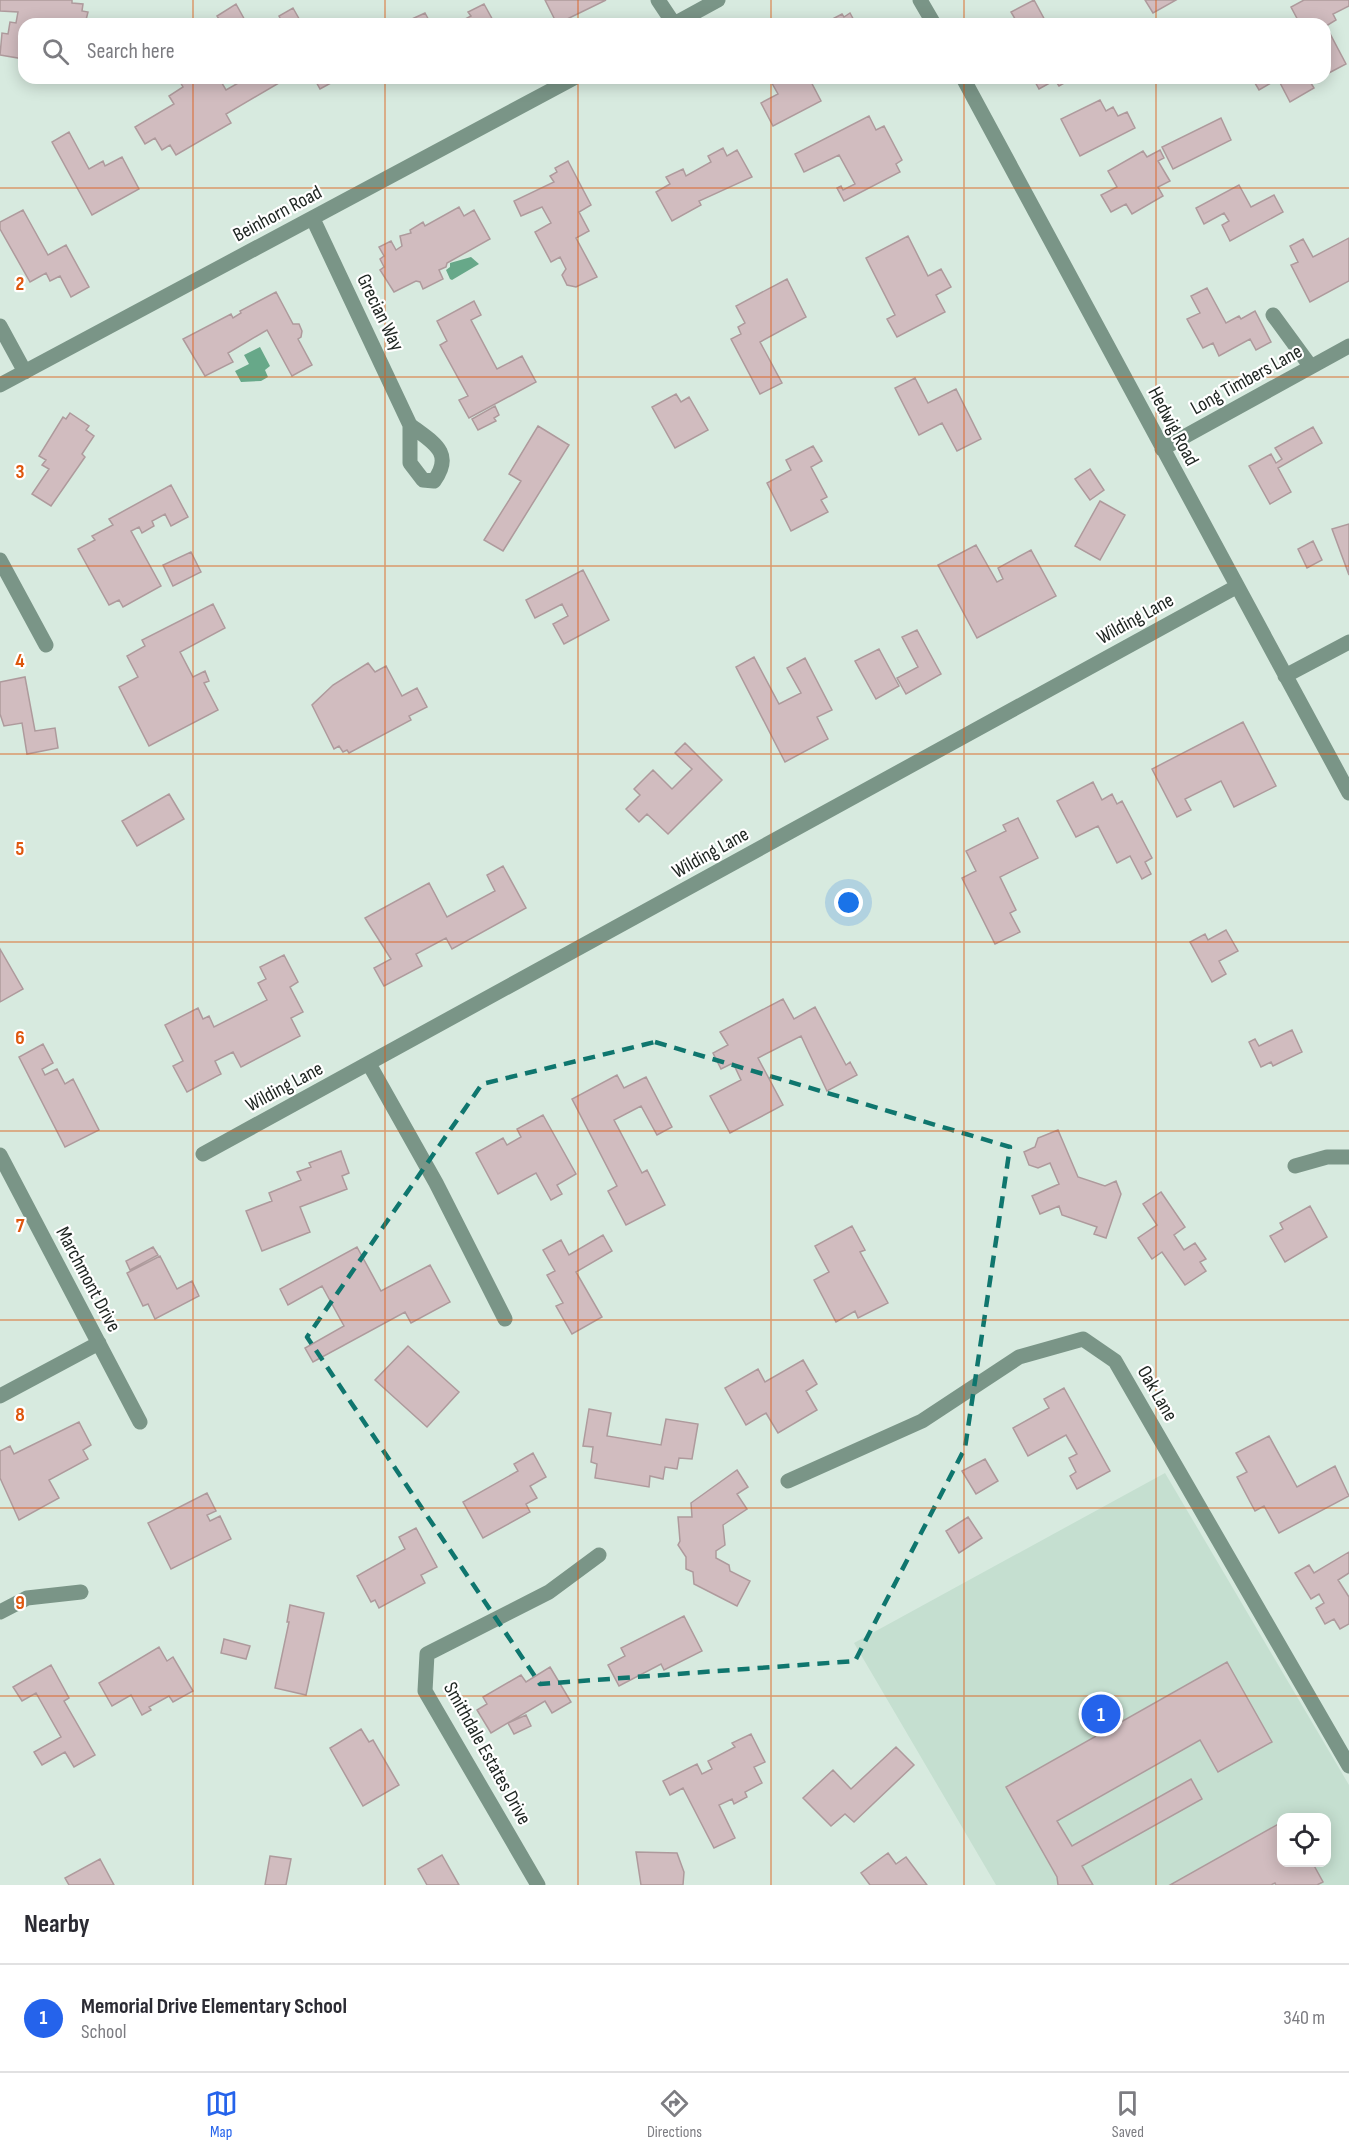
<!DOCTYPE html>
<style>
:root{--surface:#fff;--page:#f7f7f7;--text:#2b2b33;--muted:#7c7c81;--line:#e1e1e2;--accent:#2563eb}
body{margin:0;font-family:"Sofia Sans Condensed",sans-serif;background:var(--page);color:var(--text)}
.controls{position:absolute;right:18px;bottom:18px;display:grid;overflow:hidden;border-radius:12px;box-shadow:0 3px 15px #0003}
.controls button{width:54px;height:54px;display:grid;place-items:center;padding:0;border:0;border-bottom:2px solid var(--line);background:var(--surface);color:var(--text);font:30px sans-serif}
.you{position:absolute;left:849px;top:903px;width:21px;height:21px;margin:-15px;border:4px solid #fff;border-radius:50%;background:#1a73e8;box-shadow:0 0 0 9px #1a73e833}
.badge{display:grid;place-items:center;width:39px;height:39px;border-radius:50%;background:var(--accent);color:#fff;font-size:20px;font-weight:700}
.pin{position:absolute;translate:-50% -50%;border:3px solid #fff;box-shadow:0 2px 6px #0006}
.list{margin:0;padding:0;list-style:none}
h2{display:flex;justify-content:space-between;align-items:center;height:78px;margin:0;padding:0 24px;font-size:26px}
h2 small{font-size:20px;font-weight:400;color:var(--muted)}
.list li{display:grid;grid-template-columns:39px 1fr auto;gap:18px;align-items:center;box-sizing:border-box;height:108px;padding:0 24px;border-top:2px solid var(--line)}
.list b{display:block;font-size:22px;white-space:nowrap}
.list p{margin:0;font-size:20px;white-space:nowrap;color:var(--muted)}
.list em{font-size:20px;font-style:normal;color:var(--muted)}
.icon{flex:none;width:33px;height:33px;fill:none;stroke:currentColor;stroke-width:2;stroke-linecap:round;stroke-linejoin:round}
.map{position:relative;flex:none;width:1349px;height:1885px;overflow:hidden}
.search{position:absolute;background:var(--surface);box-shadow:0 3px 15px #0003;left:18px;right:18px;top:18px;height:66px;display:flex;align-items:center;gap:15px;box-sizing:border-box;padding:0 21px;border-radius:18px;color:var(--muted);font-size:22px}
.sheet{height:186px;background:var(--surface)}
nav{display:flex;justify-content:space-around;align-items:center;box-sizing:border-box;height:84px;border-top:2px solid var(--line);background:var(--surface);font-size:16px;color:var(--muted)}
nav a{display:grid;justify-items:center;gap:3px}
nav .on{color:var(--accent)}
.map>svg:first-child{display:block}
.built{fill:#c5dfd0;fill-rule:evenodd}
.water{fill:#67a889}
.building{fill:#d1bcbf;stroke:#ae9a9c;stroke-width:1.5}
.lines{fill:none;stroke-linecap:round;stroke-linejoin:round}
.minor{stroke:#7a9587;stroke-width:15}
.marked{fill:none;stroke:#0f766e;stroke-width:4.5;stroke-dasharray:12 8;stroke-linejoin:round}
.grid{fill:none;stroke:#de560d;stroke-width:1.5;stroke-opacity:0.55}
.labels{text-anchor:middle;stroke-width:4.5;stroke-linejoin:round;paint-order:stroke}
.street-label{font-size:20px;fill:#202723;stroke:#fff}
.grid-label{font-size:20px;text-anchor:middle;font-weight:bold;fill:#de560d;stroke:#fff;stroke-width:4.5;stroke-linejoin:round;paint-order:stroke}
</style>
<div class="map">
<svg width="1349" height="1885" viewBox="0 0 1349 1885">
<rect width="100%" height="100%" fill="#d7eadf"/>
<path class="built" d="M1165,1473L1349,1785V1885H996L854,1643ZM1282,1818H1326V1862H1282Z"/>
<path class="water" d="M471,257L479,264L452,280L450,279L446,270L450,267V263Z
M260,347L270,366L265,370L268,377L261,381L241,382L235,371L249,364L244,355Z"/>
<path class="building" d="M0,0H72V3L83,4L82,11L88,12L86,20L91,21V24H24V59L0,55L2,33L8,34L10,22L16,23L18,12L0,11Z
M545,0H606L557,24Z
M1034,0L1047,24H1018L1011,12Z
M1145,0H1176L1153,13Z
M1304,0H1349V6L1333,14L1336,20L1326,26L1346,64L1327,74L1325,24H1300L1291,7Z
M236,4L247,24H222L217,16Z
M484,4L495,24H456L471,16L468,12Z
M293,8L302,24H283L279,16Z
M425,13L431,24H414L412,19Z
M850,13L856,24H823L842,14L844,17Z
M182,78H219L226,90L247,78H276L279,83L226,114L231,123L176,155L170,145L162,150L155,138L145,144L135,127L174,104L169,96L183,87L179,80Z
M314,78H340L320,89Z
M769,78H809L821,101L773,126L761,103L778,94Z
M1033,78H1073L1059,86L1055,80L1039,89Z
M1252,78H1308L1314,88L1290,102L1278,79L1259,90Z
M1100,100L1106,111L1113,107L1118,116L1127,112L1135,128L1080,156L1061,119Z
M869,116L876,130L884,126L902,160L896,164L900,172L844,201L837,188L841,186L843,190L855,184L839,155L804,172L795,154Z
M1221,118L1231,140L1173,169L1162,147Z
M69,132L89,169L103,161L105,166L122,157L139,189L92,215L52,142Z
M723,148L727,156L737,150L752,177L699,201L701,205L672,221L656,192L670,184L666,177L683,169L686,176L711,162L708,156Z
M1160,150L1164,158L1158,161L1170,181L1158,187L1163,196L1132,214L1126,204L1111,212L1101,195L1117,187L1108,171L1143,151L1147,157Z
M568,161L591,205L579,212L589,231L576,238L597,277L576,287L567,285L562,275L566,269L560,257L551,262L535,232L551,223L542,207L521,216L514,201L554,182L550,176L557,172L555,168Z
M1239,185L1251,207L1274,195L1283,212L1230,241L1222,225L1229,221L1224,213L1204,224L1196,208Z
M459,207L464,216L474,210L490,239L447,263L446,267L439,270L443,279L423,289L420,282L416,281L394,292L380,270L384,267L380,259L384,256L379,247L391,241L396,250L402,246L400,236L411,233L410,230L423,222L425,226Z
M23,210L48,255L66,245L89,287L71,297L60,276L50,281L46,273L30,282L0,229V222Z
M908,236L928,276L941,269L951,287L936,295L945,312L897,337L887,319L895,315L866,258Z
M1349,238V281L1310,302L1291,265L1298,262L1290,246L1303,239L1313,257Z
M787,279L806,317L760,342L782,383L760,394L731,339L741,334L738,327L745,323L736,306Z
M1207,288L1226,323L1239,316L1241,319L1255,311L1271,342L1256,350L1250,339L1219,356L1213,343L1203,348L1187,319L1200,313L1191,296Z
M276,292L293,324H299L302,331L301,337L298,339L312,365L292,376L267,330L228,353L233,362L205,376L183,339L231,314L233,318L241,313L240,311Z
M474,301L481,315L471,320L497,369L522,356L536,382L469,418L459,400L468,396L440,345L447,341L437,321Z
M915,378L928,403L956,389L981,439L957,451L942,423L919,435L895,388Z
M676,394L681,402L689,397L708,430L675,448L652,407Z
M495,406L499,415L494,418L496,421L478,430L472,419Z
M70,413L89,426L86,430L94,436L82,454L85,457L51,506L32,494L49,469L42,465L46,460L39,456L63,417L66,419Z
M538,426L569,445L503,551L484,540L521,481L509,474Z
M1313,427L1322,443L1278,468L1291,492L1270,504L1249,466L1271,454L1276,463L1282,459L1275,448Z
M813,446L822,461L811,467L827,497L821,500L828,512L791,531L767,483L791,470L786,460Z
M1090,469L1104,490L1090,500L1075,479Z
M171,485L188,517L171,526L165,514L152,521L154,526L142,533L139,527L131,531L161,586L123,607L119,600L109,605L78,549L95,540L92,536L113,525L109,519Z
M1100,501L1125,515L1100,560L1075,546Z
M1349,524V575L1332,529Z
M1313,541L1322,560L1307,568L1298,549Z
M976,545L997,582L1003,579L998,568L1031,550L1056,596L977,638L938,565Z
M191,552L201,572L173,586L163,565Z
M583,570L609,620L564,644L553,624L568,616L562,604L535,618L526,600Z
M213,604L225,628L180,652L193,677L205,671L209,681L204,683L218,710L149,746L119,687L138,677L127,656L145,646L142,640Z
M917,630L941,674L906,694L897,678L918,667L902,637Z
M879,649L899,686L876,699L855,661Z
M754,657L779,704L801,693L787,668L805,658L832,710L817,717L828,739L785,762L736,667Z
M368,663L375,672L386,666L402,696L417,688L427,707L409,716L411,720L349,753L347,750L343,752L339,746L334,749L312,705L333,685Z
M25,677L35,731L55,728L58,748L27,754L22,723L4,726L0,714V682Z
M1243,722L1276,786L1234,807L1221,781L1185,799L1191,810L1177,817L1152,769Z
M685,743L722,780L668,834L647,814L639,822L626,809L640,795L634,789L653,770L672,789L692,769L675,753Z
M1093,782L1102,800L1112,794L1117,804L1122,801L1152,858L1145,862L1151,874L1142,879L1130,856L1117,863L1098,826L1076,837L1057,801Z
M169,794L184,819L137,846L122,821Z
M1018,818L1038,858L1000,877L1016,910L1010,913L1020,932L995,944L962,878L976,871L966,851L1006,831L1003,825Z
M503,866L526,908L452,949L446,938L416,954L422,966L384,986L374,968L391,959L365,918L429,883L447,917L495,891L487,875Z
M1226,930L1238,951L1219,961L1226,974L1212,982L1190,942L1205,934L1208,940Z
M0,949L23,989L0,1002Z
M284,955L298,982L290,987L303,1012L291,1018L300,1036L241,1067L233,1052L215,1061L221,1074L187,1092L173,1066L183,1061L165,1025L198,1008L203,1019L209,1016L214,1027L267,1000L258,983L266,979L260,967Z
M783,999L794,1019L815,1007L846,1065L850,1062L857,1075L827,1091L801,1036L758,1058L783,1105L730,1133L710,1096L741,1080L733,1063L721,1069L713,1053L728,1045L720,1032Z
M1292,1030L1302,1052L1273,1066L1271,1062L1261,1067L1249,1042L1255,1039L1259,1046Z
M43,1044L53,1063L42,1069L45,1075L57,1069L65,1084L73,1079L99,1130L65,1147L19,1057Z
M617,1075L624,1088L646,1077L672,1127L657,1135L641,1106L614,1120L642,1173L647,1170L665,1205L626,1225L608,1191L617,1186L572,1099Z
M543,1115L576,1174L557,1185L562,1194L551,1200L536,1173L498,1194L476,1153L503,1138L507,1145L521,1137L517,1129Z
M1058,1130L1078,1177L1105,1186L1116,1181L1121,1194L1106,1238L1094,1234L1097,1227L1062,1215L1059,1206L1040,1214L1032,1196L1059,1184L1050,1163L1038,1168L1029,1165L1024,1152L1035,1147L1038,1138Z
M341,1151L349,1173L342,1176L347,1189L300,1207L310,1232L262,1251L246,1211L272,1201L269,1193L301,1180L297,1172L311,1167L309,1163Z
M1161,1192L1185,1227L1174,1235L1184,1250L1195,1243L1206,1259L1200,1262L1206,1271L1185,1285L1162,1252L1152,1259L1138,1238L1157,1225L1143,1204Z
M1310,1206L1327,1237L1285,1262L1270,1236L1283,1229L1280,1223Z
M852,1226L865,1250L860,1252L888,1303L858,1318L855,1311L836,1322L814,1280L829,1272L815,1246Z
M603,1235L612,1251L576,1272L602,1317L572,1334L556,1306L563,1303L547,1275L555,1271L543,1250L561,1240L569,1255Z
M153,1247L158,1255L130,1270L126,1261Z
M357,1247L381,1291L430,1265L450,1302L411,1323L405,1312L313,1362L305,1348L344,1326L322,1286L288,1305L280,1289Z
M160,1256L177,1289L192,1281L199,1296L155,1319L148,1304L143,1306L127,1273Z
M408,1346L459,1392L427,1427L375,1380Z
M803,1360L817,1384L806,1391L817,1410L778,1433L766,1413L746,1425L725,1388L758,1369L765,1382Z
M1064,1388L1110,1471L1077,1489L1070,1476L1076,1472L1069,1458L1077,1454L1066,1435L1028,1456L1013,1428L1049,1408L1044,1399Z
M589,1409L611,1413L607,1436L661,1445L666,1419L698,1424L692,1459L679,1458L677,1469L665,1467L663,1479L650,1476L649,1487L595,1478L597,1464L591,1462L593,1447L583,1446Z
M79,1422L91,1445L83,1450L88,1459L49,1480L59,1498L19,1520L0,1478V1451L10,1446L14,1454Z
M1269,1436L1297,1487L1335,1466L1349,1496L1279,1533L1264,1506L1255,1511L1237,1477L1247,1472L1236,1453Z
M533,1453L546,1477L530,1486L537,1498L526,1504L530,1512L483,1538L463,1502L518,1471L514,1464Z
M985,1459L998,1481L976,1494L962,1471Z
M737,1470L748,1487L737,1494L747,1509L723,1525L725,1545L716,1551V1558L729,1565L730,1571L750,1581L737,1606L694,1584L693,1572L686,1569V1557L678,1545L680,1541L678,1517H692L691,1503Z
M207,1493L216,1511L207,1515L210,1521L220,1516L231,1539L171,1569L148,1523Z
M968,1517L982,1538L959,1553L946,1531Z
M416,1528L437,1567L421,1575L425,1583L379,1608L375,1600L371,1602L357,1576L405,1549L399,1537Z
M1349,1552V1573L1338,1580L1349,1597V1624L1340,1629L1334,1619L1325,1624L1316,1608L1324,1603L1319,1594L1311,1599L1295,1573L1309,1565L1314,1573Z
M290,1605L324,1613L306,1695L275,1688L289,1622H287Z
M684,1616L702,1651L664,1670L661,1664L619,1686L608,1665L625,1656L621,1648Z
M224,1639L250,1646L246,1659L221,1653Z
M159,1647L167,1661L173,1657L193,1691L173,1702L169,1696L149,1707L151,1710L142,1715L131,1695L112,1706L99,1683Z
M1227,1662L1272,1742L1218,1772L1200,1740L1057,1821L1072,1846L1191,1779L1202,1799L1082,1866L1093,1885H1058L1057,1877L1006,1787Z
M51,1665L69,1698L64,1701L95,1755L74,1767L65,1752L42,1765L34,1752L61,1737L36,1693L22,1701L13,1687Z
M550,1667L571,1702L552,1713L545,1701L491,1733L477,1710L487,1704L483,1697L521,1675L526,1682Z
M526,1715L531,1726L514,1734L508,1723Z
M361,1729L369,1742L373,1740L399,1785L363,1806L330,1748Z
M751,1734L765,1762L754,1767L762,1783L745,1792L747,1797L734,1804L732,1799L719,1805L735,1838L714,1848L683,1788L670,1795L663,1781L697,1764L702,1774L712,1769L708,1761L735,1747L732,1743Z
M896,1747L914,1765L854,1822L845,1814L831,1826L803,1798L833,1770L851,1789Z
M1282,1822V1862H1312L1323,1882L1317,1885H1276L1275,1883L1271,1885H1170Z
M636,1852L677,1853L684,1872L683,1885H641Z
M888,1853L896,1864L906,1857L927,1885H870L861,1873Z
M442,1855L459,1885H427L418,1869Z
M270,1856L291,1859L286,1885H265Z
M100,1859L114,1885H69L65,1878Z"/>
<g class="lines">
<path class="minor" d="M658,0L674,24
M920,0L934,24
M674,24L718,0
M963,78L1349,793
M313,219L410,425V463L423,480L434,481C455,452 432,442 410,425
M1273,315L1311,367
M0,326L25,372
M0,385L574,78
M1162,449L1349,346
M0,560L46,645
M1285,676L1349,642
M369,1064L436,1183L505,1319
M203,1154L1236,587
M0,1155L140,1422
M1295,1166L1327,1157H1349
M0,1396L99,1343
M788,1481L922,1421L1019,1357L1083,1339L1115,1361L1349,1766
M0,1612L27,1598L81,1592
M538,1885L425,1691L427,1654L549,1592L599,1555"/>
</g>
<path class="marked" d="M655,1042L1010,1147L965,1448L855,1661L540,1684L307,1337L482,1084Z"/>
<path class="grid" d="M193,0V24M385,0V24M578,0V24M771,0V24M964,0V24M1156,0V24M193,78V1885M385,78V1885M578,78V1885M771,78V1885M964,78V1885M1156,78V1885M0,188H1349M0,377H1349M0,566H1349M0,754H1349M0,942H1349M0,1131H1349M0,1320H1349M0,1508H1349M0,1696H1349"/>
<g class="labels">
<g class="street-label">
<text transform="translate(277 213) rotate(-28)" y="7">Beinhorn Road</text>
<text transform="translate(381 312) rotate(64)" y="7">Grecian Way</text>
<text transform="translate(1246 379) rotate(-29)" y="7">Long Timbers Lane</text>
<text transform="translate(1174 426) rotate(62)" y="7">Hedwig Road</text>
<text transform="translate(1135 618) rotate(-29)" y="7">Wilding Lane</text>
<text transform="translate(710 852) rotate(-29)" y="7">Wilding Lane</text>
<text transform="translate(284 1086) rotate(-28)" y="7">Wilding Lane</text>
<text transform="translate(89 1279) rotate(62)" y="7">Marchmont Drive</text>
<text transform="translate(1158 1393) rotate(60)" y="7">Oak Lane</text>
<text transform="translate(488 1753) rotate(61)" y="7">Smithdale Estates Drive</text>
</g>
</g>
<g class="grid-label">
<text x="20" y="290">2</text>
<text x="20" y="478">3</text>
<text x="20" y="667">4</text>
<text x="20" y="855">5</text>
<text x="20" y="1044">6</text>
<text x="20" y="1232">7</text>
<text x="20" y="1421">8</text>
<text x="20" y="1609">9</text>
</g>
</svg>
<div class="controls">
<button><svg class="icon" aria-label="locate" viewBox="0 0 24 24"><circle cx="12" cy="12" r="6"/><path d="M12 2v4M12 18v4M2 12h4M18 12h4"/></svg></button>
</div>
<div class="you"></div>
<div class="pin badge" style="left:1101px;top:1714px">1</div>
<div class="search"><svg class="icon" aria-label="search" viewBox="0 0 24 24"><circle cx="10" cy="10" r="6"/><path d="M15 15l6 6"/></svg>Search here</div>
</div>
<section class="sheet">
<h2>Nearby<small></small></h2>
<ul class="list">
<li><span class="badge">1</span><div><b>Memorial Drive Elementary School</b><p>School</p></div><em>340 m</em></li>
</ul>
</section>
<nav>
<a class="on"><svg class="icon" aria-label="map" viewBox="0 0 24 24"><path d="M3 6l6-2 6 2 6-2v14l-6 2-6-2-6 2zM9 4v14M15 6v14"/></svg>Map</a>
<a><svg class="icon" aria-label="directions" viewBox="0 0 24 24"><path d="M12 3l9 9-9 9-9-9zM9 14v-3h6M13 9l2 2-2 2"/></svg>Directions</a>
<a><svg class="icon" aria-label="saved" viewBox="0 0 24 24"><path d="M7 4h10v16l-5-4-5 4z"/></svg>Saved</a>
</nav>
